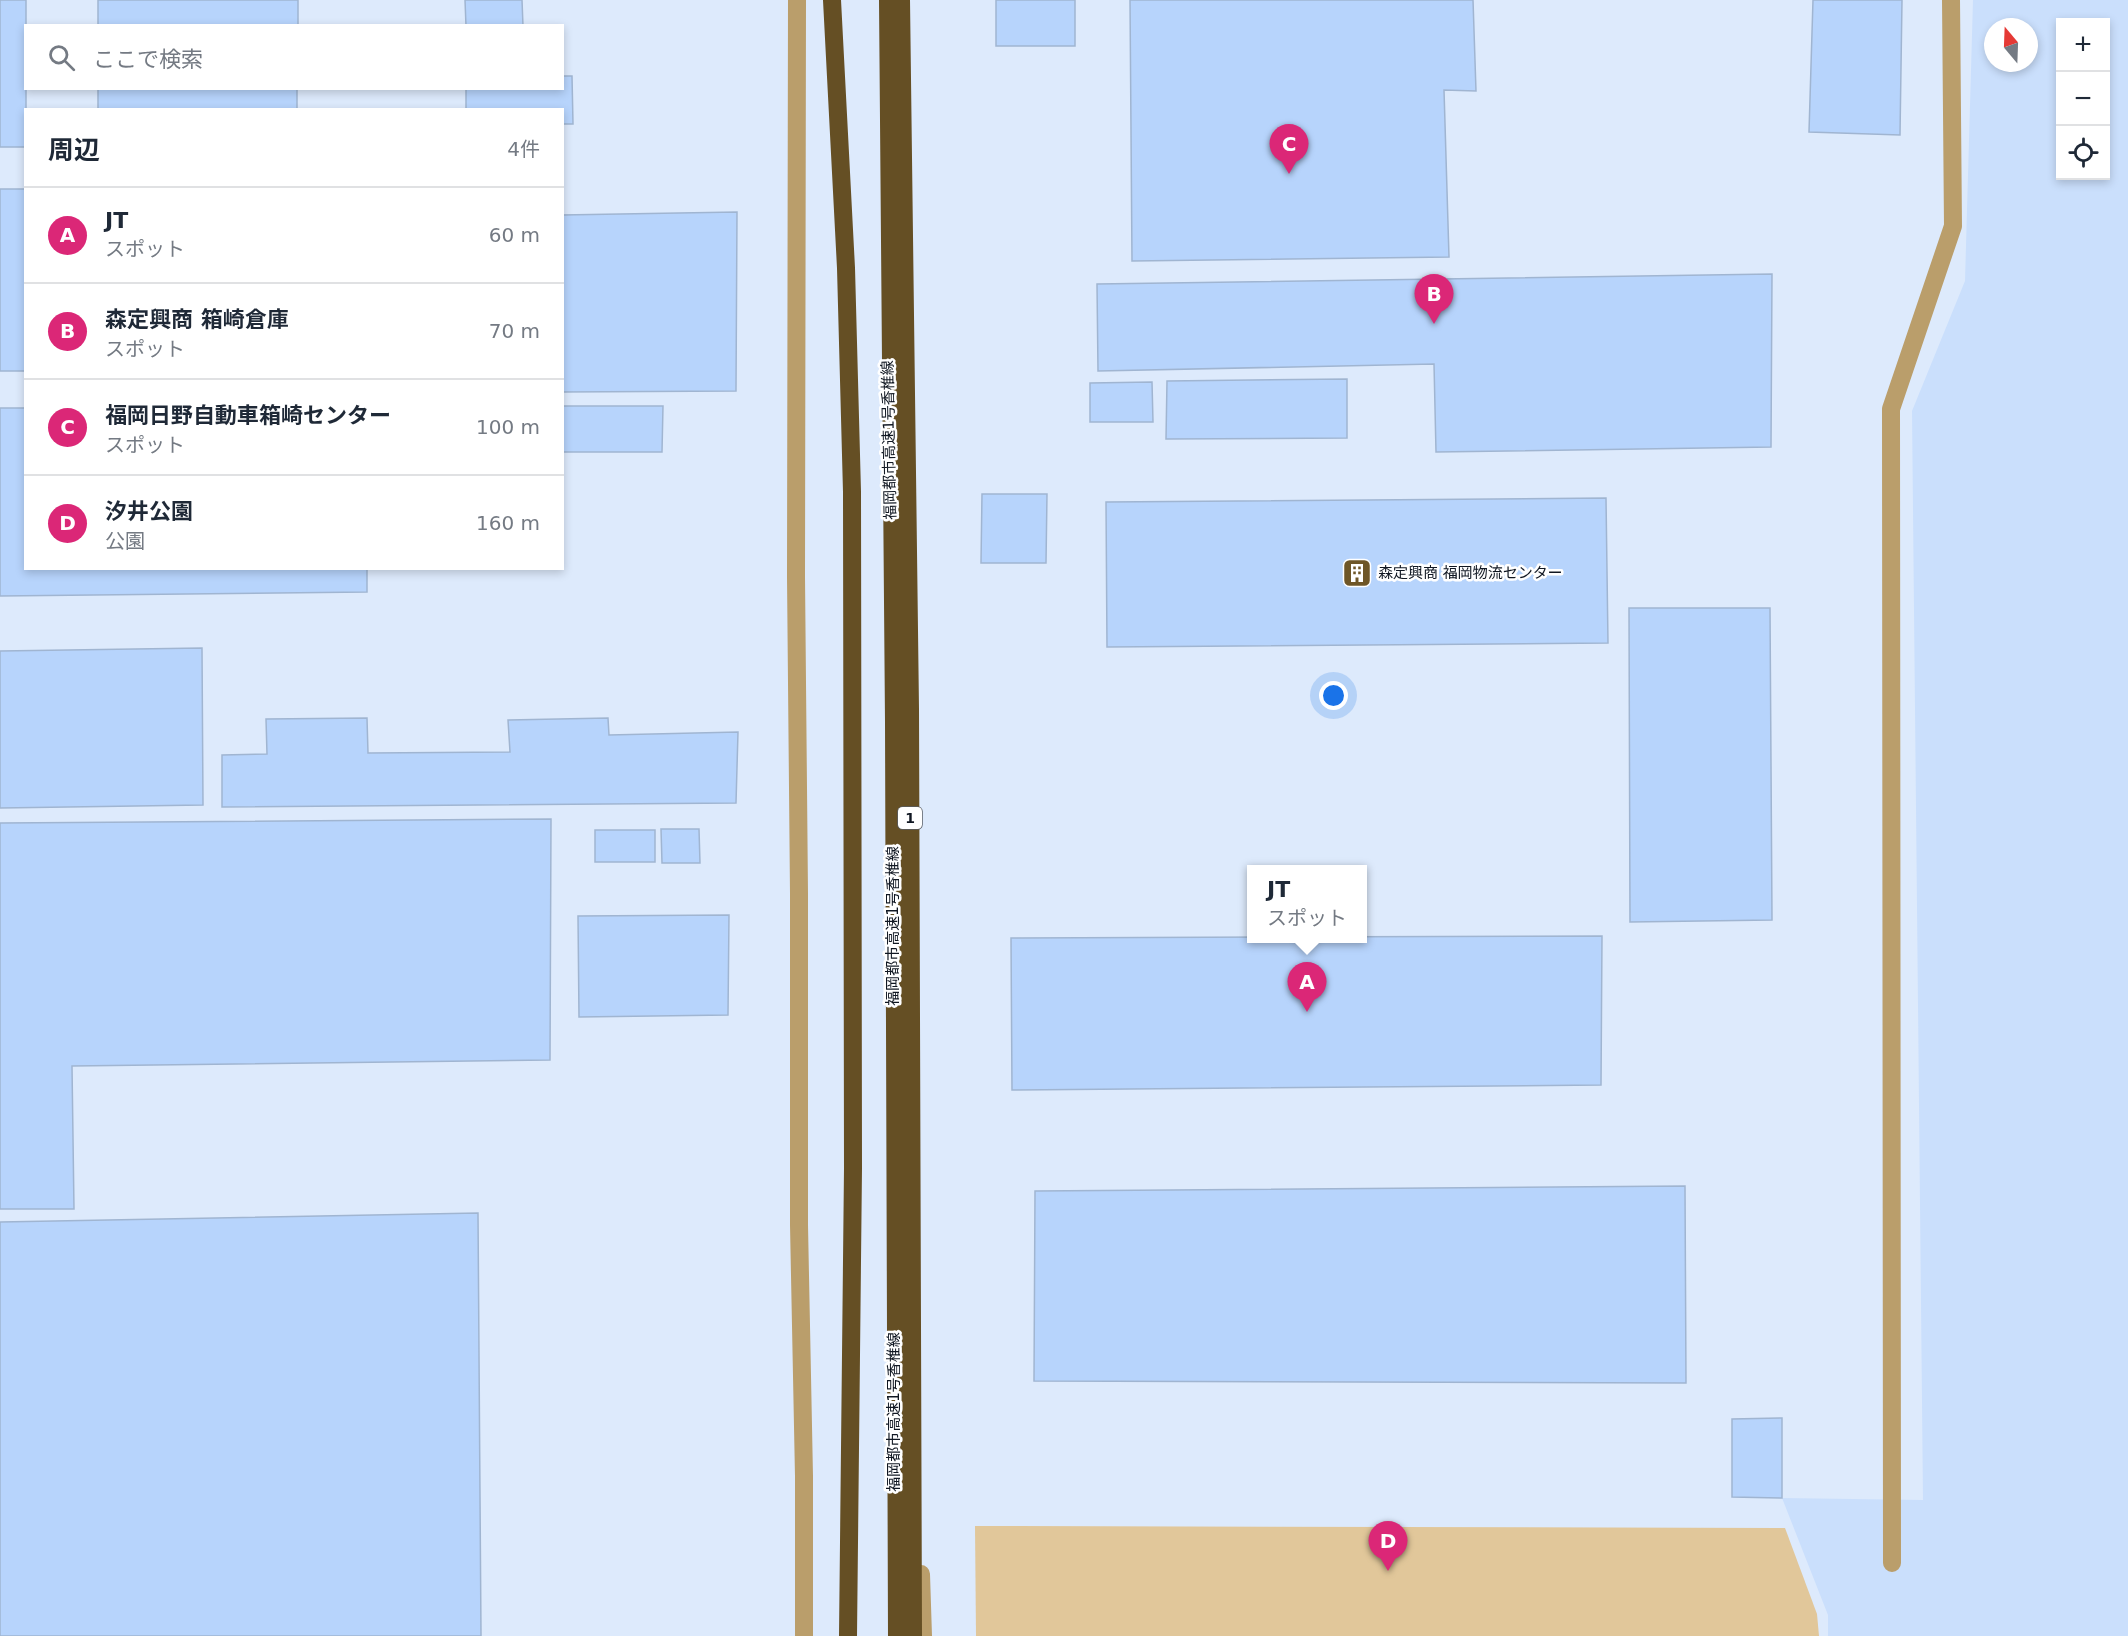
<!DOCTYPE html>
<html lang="ja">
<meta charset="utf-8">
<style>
:root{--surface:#fff;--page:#f6f6f7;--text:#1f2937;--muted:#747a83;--line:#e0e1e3;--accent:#db2777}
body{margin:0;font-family:"DejaVu Sans","Noto Sans JP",sans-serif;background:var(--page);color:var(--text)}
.controls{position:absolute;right:18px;top:18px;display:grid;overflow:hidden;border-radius:0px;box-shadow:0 3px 9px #0003}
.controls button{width:54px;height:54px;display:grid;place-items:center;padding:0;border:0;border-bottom:2px solid var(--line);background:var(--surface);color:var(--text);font:30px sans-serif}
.compass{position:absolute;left:1984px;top:18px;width:54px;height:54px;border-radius:50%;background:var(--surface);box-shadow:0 3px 9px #0003;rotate:341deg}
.you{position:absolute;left:1334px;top:696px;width:21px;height:21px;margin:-15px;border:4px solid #fff;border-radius:50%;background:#1a73e8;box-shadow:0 0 0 9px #1a73e833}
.badge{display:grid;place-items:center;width:39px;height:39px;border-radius:50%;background:var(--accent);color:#fff;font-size:20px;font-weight:700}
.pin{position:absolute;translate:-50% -50px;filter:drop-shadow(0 2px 3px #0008)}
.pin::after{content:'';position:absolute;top:32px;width:21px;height:18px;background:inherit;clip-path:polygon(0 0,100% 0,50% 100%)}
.popup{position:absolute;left:1247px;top:865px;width:120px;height:78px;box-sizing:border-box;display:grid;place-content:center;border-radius:0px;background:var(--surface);filter:drop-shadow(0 2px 4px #0005);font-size:20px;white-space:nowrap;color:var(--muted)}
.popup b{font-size:22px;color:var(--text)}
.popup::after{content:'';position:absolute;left:50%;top:100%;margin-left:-12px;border:12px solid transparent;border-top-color:var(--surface)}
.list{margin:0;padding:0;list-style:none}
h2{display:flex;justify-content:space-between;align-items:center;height:78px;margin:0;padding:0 24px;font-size:26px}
h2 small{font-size:20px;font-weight:400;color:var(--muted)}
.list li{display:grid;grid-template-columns:39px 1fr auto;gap:18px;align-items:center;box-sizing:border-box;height:96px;padding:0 24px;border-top:2px solid var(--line)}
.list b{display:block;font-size:22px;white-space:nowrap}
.list p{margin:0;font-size:20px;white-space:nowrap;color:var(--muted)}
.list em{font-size:20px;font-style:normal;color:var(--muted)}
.icon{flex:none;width:33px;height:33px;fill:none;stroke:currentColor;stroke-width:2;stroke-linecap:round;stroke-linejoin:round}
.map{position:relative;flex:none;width:2128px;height:1636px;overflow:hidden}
.search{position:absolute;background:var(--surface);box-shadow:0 3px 9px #0003;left:24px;top:24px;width:540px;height:66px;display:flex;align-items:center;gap:15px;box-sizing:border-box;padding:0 21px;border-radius:0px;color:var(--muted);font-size:22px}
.panel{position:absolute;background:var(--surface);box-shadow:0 3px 9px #0003;left:24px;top:108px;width:540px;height:462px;border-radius:0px}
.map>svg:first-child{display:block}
.built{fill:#cadffc;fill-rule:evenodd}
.park{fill:#e1c79a}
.building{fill:#b7d4fc;stroke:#a0b5d1;stroke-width:1.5}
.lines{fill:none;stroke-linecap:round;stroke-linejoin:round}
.minor{stroke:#ba9e6b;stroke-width:18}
.highway{stroke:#654f24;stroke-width:18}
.labels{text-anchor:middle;stroke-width:5;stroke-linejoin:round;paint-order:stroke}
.shield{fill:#fff;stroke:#585d64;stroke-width:1.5}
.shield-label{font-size:14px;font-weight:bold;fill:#101722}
.street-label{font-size:15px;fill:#101722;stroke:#fff}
.poi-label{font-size:15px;fill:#101722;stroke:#fff;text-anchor:start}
</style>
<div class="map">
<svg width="2128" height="1636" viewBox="0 0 2128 1636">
<rect width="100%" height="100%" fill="#ddeafc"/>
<path class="built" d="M1973,0H2128V1636H1828V1615L1782,1498L1923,1500L1912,411L1965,281ZM2060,22H2106V176H2060ZM1993,27H2029V63H1993Z"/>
<path class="park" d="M975,1526L1785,1528L1817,1614L1819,1636H976Z"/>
<path class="building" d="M0,0H26V147H0Z
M98,0H298V26H98Z
M465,0H522L523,26H466Z
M996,0H1075V46H996Z
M1130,0H1473L1476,91L1444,90L1449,257L1132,261Z
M1813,0H1902L1900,135L1809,132Z
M562,76H572L573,124H562V110H466V88H562Z
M98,88H297V109L98,110Z
M0,189H26V371H0Z
M737,212L736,391L562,392V215Z
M1772,274L1771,447L1436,452L1434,364L1098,371L1097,284Z
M1347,379V438L1166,439L1167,381Z
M1152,382L1153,422H1090V383Z
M562,406H663L662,452H562Z
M0,408H26V568H367V592L0,596Z
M982,494H1047L1046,563H981Z
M1606,498L1608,643L1107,647L1106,502Z
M1629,608H1770L1772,920L1630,922Z
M202,648L203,805L0,808V651Z
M367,718L368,753L510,752L508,720L608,718L609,735L738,732L736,803L222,807V755L267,754L266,719Z
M551,819L550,1060L72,1066L74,1209H0V823Z
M661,829H699L700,863H662Z
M595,830H655V862H595Z
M729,915L728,1015L579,1017L578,916Z
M1602,936L1601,1085L1012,1090L1011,938Z
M1685,1186L1686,1383L1034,1381L1035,1191Z
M478,1213L481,1636H0V1222Z
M1782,1418V1498L1732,1497V1419Z"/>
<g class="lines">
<path class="minor" d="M797,0L796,577L799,893V1225L804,1476V1636
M1892,1563L1891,409L1953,226L1951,0
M921,1574L923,1636"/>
<path class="highway" d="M832,0L846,268L852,492L853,1168L848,1636
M888,0L894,722L897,1636
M901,0L910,709L913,1636"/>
</g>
<defs>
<g id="building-square" transform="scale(1.5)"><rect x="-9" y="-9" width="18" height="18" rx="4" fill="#6e5627" stroke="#fff"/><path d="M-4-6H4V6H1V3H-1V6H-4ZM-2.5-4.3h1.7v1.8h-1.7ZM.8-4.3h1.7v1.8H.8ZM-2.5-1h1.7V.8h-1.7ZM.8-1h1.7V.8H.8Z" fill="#fff"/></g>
</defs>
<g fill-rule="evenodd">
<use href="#building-square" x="1357" y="573"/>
</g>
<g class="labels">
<rect class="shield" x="898" y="807" width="24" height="22" rx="4.5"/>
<g class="shield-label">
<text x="910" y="823">1</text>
</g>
<g class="street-label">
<text transform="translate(889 440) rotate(-91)" y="5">福岡都市高速1号香椎線</text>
<text transform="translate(893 926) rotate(-90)" y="5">福岡都市高速1号香椎線</text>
<text transform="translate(894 1412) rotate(-90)" y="5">福岡都市高速1号香椎線</text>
</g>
<g class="poi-label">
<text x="1378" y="578">森定興商 福岡物流センター</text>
</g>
</g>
</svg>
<div class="controls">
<button>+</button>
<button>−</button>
<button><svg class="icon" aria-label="locate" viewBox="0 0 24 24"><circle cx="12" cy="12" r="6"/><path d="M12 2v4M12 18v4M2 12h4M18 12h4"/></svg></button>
</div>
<svg class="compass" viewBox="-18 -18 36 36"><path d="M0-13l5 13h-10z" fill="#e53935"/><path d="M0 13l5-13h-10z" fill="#747a83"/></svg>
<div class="you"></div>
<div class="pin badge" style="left:1307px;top:1012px">A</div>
<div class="popup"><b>JT</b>スポット</div>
<div class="pin badge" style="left:1434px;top:324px">B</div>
<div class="pin badge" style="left:1289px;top:174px">C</div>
<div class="pin badge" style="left:1388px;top:1571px">D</div>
<div class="search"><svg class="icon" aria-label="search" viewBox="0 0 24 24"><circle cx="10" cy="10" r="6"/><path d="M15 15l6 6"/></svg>ここで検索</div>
<section class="panel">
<h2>周辺<small>4件</small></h2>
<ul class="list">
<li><span class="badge">A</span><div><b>JT</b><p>スポット</p></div><em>60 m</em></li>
<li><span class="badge">B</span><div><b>森定興商 箱崎倉庫</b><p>スポット</p></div><em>70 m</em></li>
<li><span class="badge">C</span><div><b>福岡日野自動車箱崎センター</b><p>スポット</p></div><em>100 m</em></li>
<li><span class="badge">D</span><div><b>汐井公園</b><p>公園</p></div><em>160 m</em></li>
</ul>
</section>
</div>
